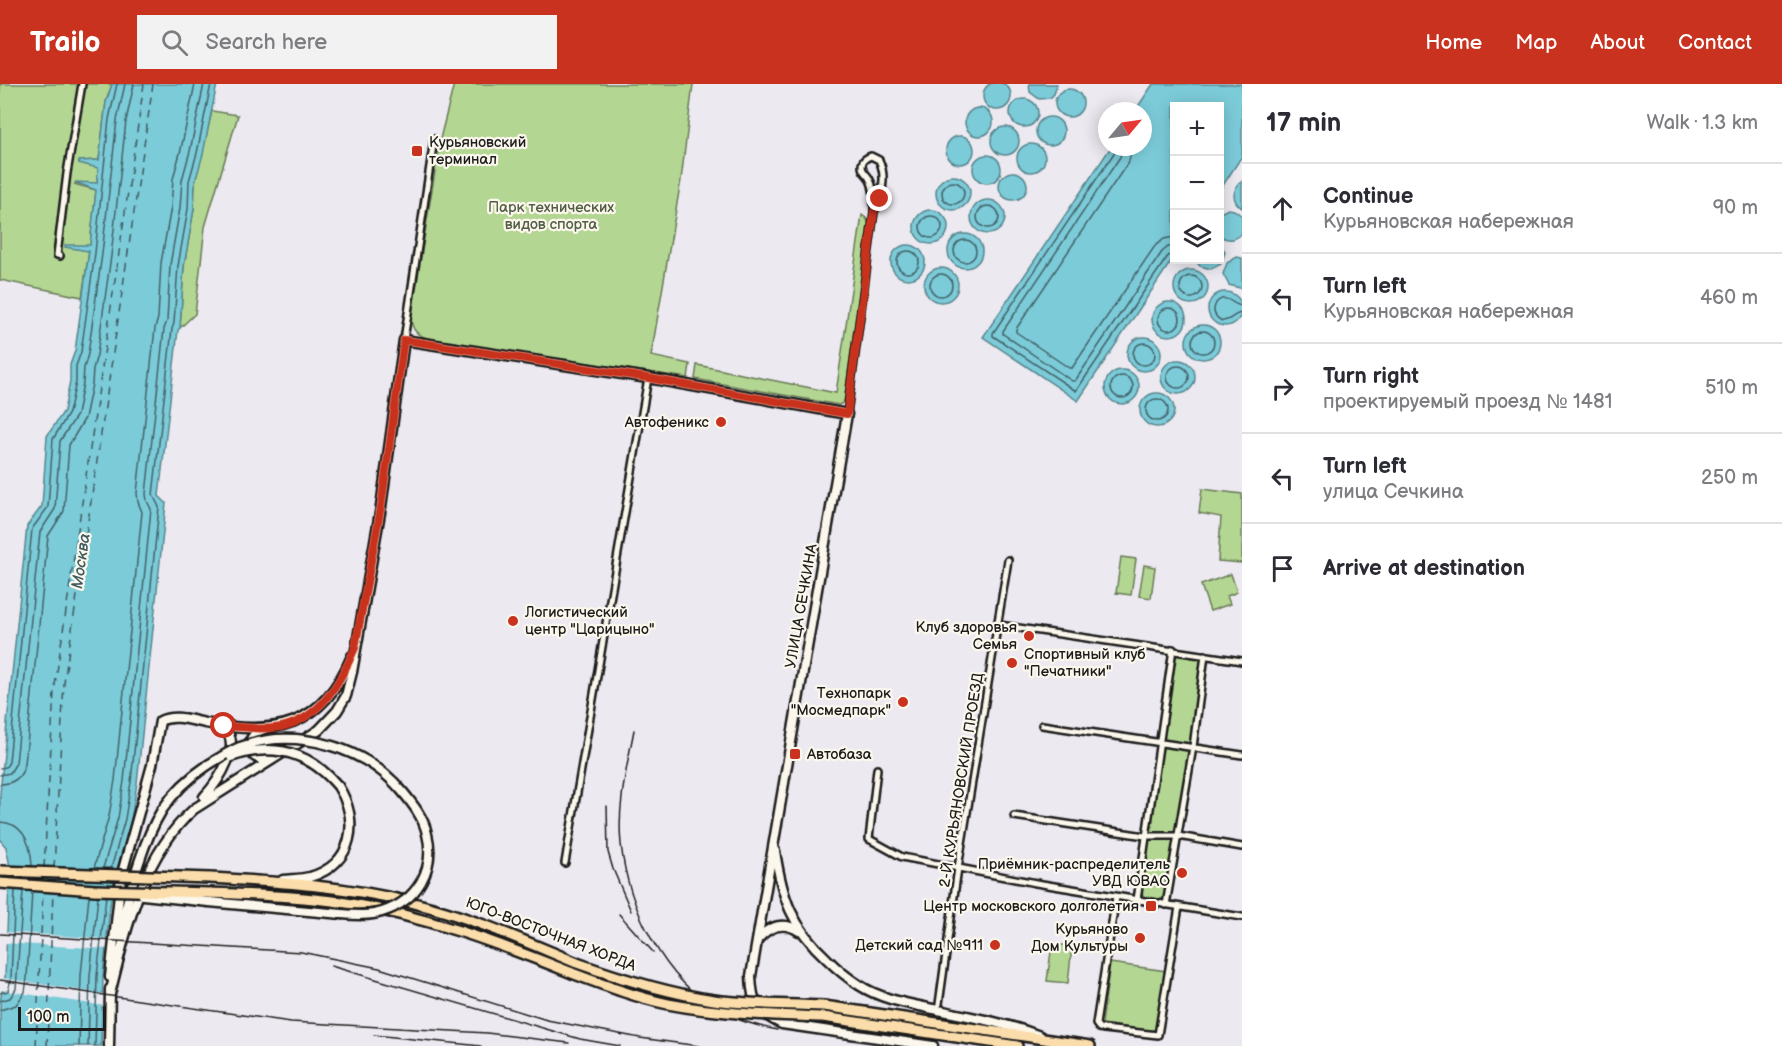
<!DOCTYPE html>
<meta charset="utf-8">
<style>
:root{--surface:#fff;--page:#f2f2f3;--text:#2b2b33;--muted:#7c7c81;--line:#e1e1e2;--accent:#c8321e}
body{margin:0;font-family:"Balsamiq Sans",sans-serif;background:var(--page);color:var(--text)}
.controls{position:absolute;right:18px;top:18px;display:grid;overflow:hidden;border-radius:0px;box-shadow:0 3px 15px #0003}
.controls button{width:54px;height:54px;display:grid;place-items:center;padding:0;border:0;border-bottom:2px solid var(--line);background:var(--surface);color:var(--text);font:30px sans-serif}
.compass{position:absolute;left:1098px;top:18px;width:54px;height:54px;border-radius:50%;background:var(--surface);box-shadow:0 3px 15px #0003;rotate:61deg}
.scale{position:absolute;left:18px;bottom:15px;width:88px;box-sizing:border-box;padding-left:6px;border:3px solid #1c1c1c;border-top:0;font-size:16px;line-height:21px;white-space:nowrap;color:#1c1c1c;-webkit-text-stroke:4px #fbf7ec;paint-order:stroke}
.stop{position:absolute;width:18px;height:18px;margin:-14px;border:4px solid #c8321e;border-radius:50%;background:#fff}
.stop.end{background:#c8321e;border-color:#fff;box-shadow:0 2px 6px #0008}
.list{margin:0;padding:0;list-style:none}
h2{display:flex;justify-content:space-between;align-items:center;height:78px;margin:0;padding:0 24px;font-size:26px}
h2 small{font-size:20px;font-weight:400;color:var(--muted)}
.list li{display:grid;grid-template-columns:39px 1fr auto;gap:18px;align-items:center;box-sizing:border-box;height:90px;padding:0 24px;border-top:2px solid var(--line)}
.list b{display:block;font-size:22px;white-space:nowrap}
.list p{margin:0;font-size:20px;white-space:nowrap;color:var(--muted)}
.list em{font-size:20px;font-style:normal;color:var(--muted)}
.icon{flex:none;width:33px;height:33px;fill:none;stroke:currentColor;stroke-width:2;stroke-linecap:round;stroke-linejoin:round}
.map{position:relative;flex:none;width:1242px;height:962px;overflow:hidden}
header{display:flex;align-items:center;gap:36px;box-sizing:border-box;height:84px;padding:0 30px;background:var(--accent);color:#fff}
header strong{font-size:28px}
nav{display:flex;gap:33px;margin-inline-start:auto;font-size:21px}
.search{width:420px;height:54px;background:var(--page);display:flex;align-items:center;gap:15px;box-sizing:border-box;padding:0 21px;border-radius:0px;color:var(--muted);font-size:22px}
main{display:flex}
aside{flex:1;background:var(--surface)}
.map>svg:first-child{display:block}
.green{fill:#b3d792;stroke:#687a57;stroke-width:1.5}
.water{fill:#7ccbd9;stroke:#56858d;stroke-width:1.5}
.pier{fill:#ece9f0}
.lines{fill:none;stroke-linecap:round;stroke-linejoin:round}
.shore{stroke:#426268;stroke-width:1.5}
.ferry{stroke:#3e595e;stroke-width:1.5;stroke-dasharray:8 6;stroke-linecap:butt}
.street-casing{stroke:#1c1c1c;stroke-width:10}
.secondary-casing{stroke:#1c1c1c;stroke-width:13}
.primary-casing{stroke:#1c1c1c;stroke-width:14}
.street{stroke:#fbf7ec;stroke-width:5}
.secondary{stroke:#fbf7ec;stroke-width:8}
.primary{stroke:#fbddab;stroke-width:9}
.rail{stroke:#1c1c1c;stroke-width:1.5}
.secondary-bridge-casing{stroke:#1c1c1c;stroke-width:13;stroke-linecap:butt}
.primary-bridge-casing{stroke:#1c1c1c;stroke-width:14;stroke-linecap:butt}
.secondary-bridge{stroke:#fbf7ec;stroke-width:8}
.primary-bridge{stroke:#fbddab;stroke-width:9}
.route{stroke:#c8321e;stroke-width:8}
.poi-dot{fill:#c8321e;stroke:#fbf7ec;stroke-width:2}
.labels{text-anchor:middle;stroke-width:4.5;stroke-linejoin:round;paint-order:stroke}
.poi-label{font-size:15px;fill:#1c1c1c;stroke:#fbf7ec;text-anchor:end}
.park-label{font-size:15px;fill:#515d45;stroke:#fbf7ec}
.street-label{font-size:15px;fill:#1c1c1c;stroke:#fbf7ec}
.water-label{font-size:16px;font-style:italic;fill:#3e595e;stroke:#fbf7ec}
</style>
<header>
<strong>Trailo</strong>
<div class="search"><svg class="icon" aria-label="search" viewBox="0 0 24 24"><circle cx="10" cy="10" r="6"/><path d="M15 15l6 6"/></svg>Search here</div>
<nav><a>Home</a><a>Map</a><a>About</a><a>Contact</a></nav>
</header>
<main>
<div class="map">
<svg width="1242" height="962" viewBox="0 0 1242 962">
<rect width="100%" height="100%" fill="#ece9f0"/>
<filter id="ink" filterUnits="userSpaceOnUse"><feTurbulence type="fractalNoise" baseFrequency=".0167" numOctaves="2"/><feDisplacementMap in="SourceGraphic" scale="12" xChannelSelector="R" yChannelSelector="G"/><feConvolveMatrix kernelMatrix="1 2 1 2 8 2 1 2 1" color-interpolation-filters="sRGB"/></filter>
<g filter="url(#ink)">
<path class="green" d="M0,0H112L106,18L99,76L80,77L79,79L99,84L97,99L74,100L96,106L90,162H65L89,167L82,213L0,196Z
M454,0H693L681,96L651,272L690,280L688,294L431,256C418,251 412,248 411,234L441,51Z
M212,27L238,31L205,143L195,230L180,244L184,182L194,125L195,98Z
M862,131L866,134L869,140L844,318L839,321L695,295L697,281L836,309Z
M1202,405L1242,410V479L1218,477L1221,433L1199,429Z
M1121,473L1136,475L1131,511L1116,509Z
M1144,481L1155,483L1151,514L1139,512Z
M1231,490L1237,508L1227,512L1230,520L1210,527L1201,501Z
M1175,570L1202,576L1191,660L1162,656Z
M1160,662L1190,666L1175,749H1149Z
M1148,755H1175L1163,819L1140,815Z
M1052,860L1072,862L1068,899L1047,897Z
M1110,879L1166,887L1157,948L1102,940Z"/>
<path class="water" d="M983 12a14 14 0 1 1 28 0a14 14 0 1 1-28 0Z
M112,0H217L203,70L195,98L194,125L184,182L180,244L178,246L159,412L166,419L137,699L131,736L114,797L110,822L103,893L101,962H0V917L5,893L9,801V777L6,763L0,756V709L27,442L42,422L47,352L64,327L70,297V281L75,267L89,167L65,163V161H90L96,106L75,98L97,99L98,84L79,79V77L99,76L106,18Z
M1029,0H1057L1054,10L1050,14L1039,15L1030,8Z
M1153,0H1242V72L1220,106V22H1174V173L1078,317L983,253L1111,63H1143V27H1135Z
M1055 19a14 14 0 1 1 28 0a14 14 0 1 1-28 0Z
M1010 29a14 14 0 1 1 28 0a14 14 0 1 1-28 0Z
M965 38a14 14 0 1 1 28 0a14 14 0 1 1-28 0Z
M1036 47a14 14 0 1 1 28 0a14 14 0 1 1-28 0Z
M991 57a14 14 0 1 1 28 0a14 14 0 1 1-28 0Z
M946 66a14 14 0 1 1 28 0a14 14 0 1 1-28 0Z
M1017 74a14 14 0 1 1 28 0a14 14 0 1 1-28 0Z
M973 85a14 14 0 1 1 28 0a14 14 0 1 1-28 0Z
M999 102a14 14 0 1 1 28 0a14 14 0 1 1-28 0Z
M936 109a17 17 0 1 1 34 0a17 17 0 1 1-34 0Z
M1242,97V124C1231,117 1232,105 1242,97Z
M971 133a17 17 0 1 1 34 0a17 17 0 1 1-34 0Z
M1228,125L1234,126L1242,132V149C1235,157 1228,157 1220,152V129Z
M914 143a17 17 0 1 1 34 0a17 17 0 1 1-34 0Z
M948 167a17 17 0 1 1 34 0a17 17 0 1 1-34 0Z
M1220,158L1225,168L1221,180L1211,185L1200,182L1195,176H1220Z
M891 178a17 17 0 1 1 34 0a17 17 0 1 1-34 0Z
M1237,173L1242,174V204H1240L1229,201L1223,190L1227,179Z
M924 201a17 17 0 1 1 34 0a17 17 0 1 1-34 0Z
M1174 203a17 17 0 1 1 34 0a17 17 0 1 1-34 0Z
M1208 225a17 17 0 1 1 34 0a17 17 0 1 1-34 0Z
M1152 235a17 17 0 1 1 34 0a17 17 0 1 1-34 0Z
M1186 258a17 17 0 1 1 34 0a17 17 0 1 1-34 0Z
M1127 270a17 17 0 1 1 34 0a17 17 0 1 1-34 0Z
M1161 293a17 17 0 1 1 34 0a17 17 0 1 1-34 0Z
M1105 303a17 17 0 1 1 34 0a17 17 0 1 1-34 0Z
M1140 326a17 17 0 1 1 34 0a17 17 0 1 1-34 0Z"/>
<path class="pier" d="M4,848L110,855L109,865L3,859Z
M2,894L105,910V922L0,906Z"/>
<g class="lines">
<path class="shore" d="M1115,63L1114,69L993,249V252L1076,307L1168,172L1174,169
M1123,63L1120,73L1003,247V250L1072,297H1075L1162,168L1168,163L1174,162
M1132,63L1129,77L1016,245V248L1069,284H1072L1155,162L1164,155L1174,153
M942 109a11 11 0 1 1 22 0a11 11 0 1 1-22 0Z
M977 133a11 11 0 1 1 22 0a11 11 0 1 1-22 0Z
M920 143a11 11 0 1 1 22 0a11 11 0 1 1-22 0Z
M954 167a11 11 0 1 1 22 0a11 11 0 1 1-22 0Z
M897 178a11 11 0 1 1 22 0a11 11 0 1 1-22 0Z
M930 201a11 11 0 1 1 22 0a11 11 0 1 1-22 0Z
M1180 203a11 11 0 1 1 22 0a11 11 0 1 1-22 0Z
M1242,222C1231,221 1227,208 1216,219C1212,227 1214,233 1222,237C1231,237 1234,229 1242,229
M1158 235a11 11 0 1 1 22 0a11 11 0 1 1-22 0Z
M1192 258a11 11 0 1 1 22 0a11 11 0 1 1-22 0Z
M1133 270a11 11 0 1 1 22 0a11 11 0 1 1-22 0Z
M1167 293a11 11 0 1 1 22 0a11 11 0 1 1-22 0Z
M1111 303a11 11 0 1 1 22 0a11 11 0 1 1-22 0Z
M1146 326a11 11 0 1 1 22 0a11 11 0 1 1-22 0Z
M0,684L6,683L9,678L32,445L48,423L53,355L69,329L76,298V282L81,268L95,169L109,35L117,0
M0,691L10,689L16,679L40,448L55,425L60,357L77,331L83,299L84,284L88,270L102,170L117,36L125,0
M0,700C13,700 22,693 25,680L48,452L64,427L69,361L85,334L92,300L93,285L97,271L111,172L126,37L134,0
M0,738C25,739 31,761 32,782
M94,784L109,732L115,696L142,428L138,418L137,409L155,244L158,234L161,179L171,123L173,95L181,65L195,0
M103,784L118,734L124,697L151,425L147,417L146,410L164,245L167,237L170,181L180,124L182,96L190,67L204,0
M111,785L125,735L131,698L159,423L153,411L172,245L174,239L178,182L188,125L189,97L197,69L211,0
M0,909L8,907L11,894L15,806
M0,917L10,914L16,905L23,807
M0,926L16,921L25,908L27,894L32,807
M79,962L81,891L89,812
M88,962L90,892L98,812
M95,962L97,892L106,812"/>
<path class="ferry" d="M44,784L54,608L144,0
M54,784L64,599L153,0
M36,962L43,807
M47,962L53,807"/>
<g class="street-casing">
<path id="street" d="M60,172L57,171L67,89L82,0
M404,256L434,55
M847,330L874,128C874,117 875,104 869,94C867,90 862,88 862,82C862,76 866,74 871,72L879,76C887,93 882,112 874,128
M999,541L1242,577
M1042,641L1242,671
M877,685L869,755L902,773L1036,799L1242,833
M1014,732L1145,752H1178L1242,763
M565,779L648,294
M1116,813L1096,940L1099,944L1104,945L1158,951L1179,823
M1137,816L1173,565
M1166,821L1193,663L1205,571
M939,920L958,784L1008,476"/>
</g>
<g class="secondary-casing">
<path id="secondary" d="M264,645C241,652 247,680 270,675
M204,713C218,698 246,657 221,643
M775,767C782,814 792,843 827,875C837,885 848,894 859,901C882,916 911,920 938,926C972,933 1006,939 1040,952
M283,796C292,795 301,795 310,793C354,780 360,737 338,702
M209,818L342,830
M118,853C129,813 140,762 162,726C174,708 190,693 208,681
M758,855C769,842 784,837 799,847
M110,893L121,793L152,681L160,637C174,630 190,636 205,639C276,652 322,644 352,572
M110,910C126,845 142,772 194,725L319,646L337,627L346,612L352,588L381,423L404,256L648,294L847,330L751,892C752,920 757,929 782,940L933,962
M109,962L110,905"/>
</g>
<g class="primary-casing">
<path id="primary" d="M210,794C279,798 347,802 414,819C471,833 524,857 577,879
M0,799L95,806
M210,809C255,811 301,812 346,819C425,832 498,859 572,889
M824,922L1090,962
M823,933L1017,962"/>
</g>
<use href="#street" class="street"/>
<use href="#secondary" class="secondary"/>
<use href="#primary" class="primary"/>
<path class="rail" d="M634,646C627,682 617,723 621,760C628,823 663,896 721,928C738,937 758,942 777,946
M607,722L608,768L613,785L631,827
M619,830L653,868
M0,850L301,868L379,884L547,936L640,954L699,962
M331,882L580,955L620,962
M0,896L291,938L487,949L569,959
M374,951L481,962"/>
<g class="secondary-bridge-casing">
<path id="secondary-bridge" d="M231,673C273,658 309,668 338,702
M208,681C218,675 228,668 240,663C295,643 364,662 402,707C412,719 424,734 427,750C436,785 417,817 382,828C369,832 355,831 342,830
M143,811L209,818"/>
</g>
<g class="primary-bridge-casing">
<path id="primary-bridge" d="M0,787L210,794
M95,806L210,809
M577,879C622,895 667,909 714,916C751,921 788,920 824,922
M572,889C604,901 635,913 668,920C719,930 771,931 823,933"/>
</g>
<use href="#secondary-bridge" class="secondary-bridge"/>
<use href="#primary-bridge" class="primary-bridge"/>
</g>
</g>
<g class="lines" filter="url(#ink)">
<path class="route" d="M224,642C243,643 266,647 285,642C322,632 341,597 355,564L381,423L404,256L648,294L847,330L874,128L880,115"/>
</g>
<g class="poi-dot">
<rect x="411" y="61" width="12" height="12" rx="3"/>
<circle cx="721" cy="338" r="6"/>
<circle cx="513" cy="537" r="6"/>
<circle cx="1029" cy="552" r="6"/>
<circle cx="1012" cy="579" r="6"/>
<circle cx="903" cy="618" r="6"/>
<rect x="789" y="664" width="12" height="12" rx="3"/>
<circle cx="1182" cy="789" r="6"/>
<rect x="1145" y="816" width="12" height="12" rx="3"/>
<circle cx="1140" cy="854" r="6"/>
<circle cx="995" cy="861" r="6"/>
</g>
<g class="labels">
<g class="poi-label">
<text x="429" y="63" text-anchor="start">Курьяновский<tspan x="429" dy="17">терминал</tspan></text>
<text x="709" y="343">Автофеникс</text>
<text x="525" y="533" text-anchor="start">Логистический<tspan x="525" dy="17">центр "Царицыно"</tspan></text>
<text x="1017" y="548">Клуб здоровья<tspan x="1017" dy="17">Семья</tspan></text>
<text x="1024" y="575" text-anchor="start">Спортивный клуб<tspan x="1024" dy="17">"Печатники"</tspan></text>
<text x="891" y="614">Технопарк<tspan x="891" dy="17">"Мосмедпарк"</tspan></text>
<text x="807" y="675" text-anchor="start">Автобаза</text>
<text x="1170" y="785">Приёмник-распределитель<tspan x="1170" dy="17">УВД ЮВАО</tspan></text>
<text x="1139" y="827">Центр московского долголетия</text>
<text x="1128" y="850">Курьяново<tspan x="1128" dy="17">Дом Культуры</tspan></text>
<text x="983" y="866">Детский сад №911</text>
</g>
<g class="park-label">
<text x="551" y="128">Парк технических<tspan x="551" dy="17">видов спорта</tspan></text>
</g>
<g class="street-label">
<text transform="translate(801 522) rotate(-80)" y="5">УЛИЦА СЕЧКИНА</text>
<text transform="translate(961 696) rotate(-81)" y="5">2-Й КУРЬЯНОВСКИЙ ПРОЕЗД</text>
<text transform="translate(551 850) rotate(21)" y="5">ЮГО-ВОСТОЧНАЯ ХОРДА</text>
</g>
<g class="water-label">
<text transform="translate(80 477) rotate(-82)" y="6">Москва</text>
</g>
</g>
</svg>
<div class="controls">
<button>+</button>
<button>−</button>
<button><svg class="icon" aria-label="layers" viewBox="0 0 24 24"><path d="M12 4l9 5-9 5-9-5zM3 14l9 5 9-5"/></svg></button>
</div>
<svg class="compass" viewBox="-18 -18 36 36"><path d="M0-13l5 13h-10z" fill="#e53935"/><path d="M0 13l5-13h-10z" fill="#7c7c81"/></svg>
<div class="scale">100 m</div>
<div class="stop" style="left:224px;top:642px"></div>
<div class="stop end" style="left:880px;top:115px"></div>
</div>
<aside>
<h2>17 min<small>Walk · 1.3 km</small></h2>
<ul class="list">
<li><svg class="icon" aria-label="ahead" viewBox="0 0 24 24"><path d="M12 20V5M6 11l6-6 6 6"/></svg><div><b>Continue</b><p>Курьяновская набережная</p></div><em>90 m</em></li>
<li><svg class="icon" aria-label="left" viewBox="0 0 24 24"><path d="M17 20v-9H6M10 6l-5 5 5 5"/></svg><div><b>Turn left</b><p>Курьяновская набережная</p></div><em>460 m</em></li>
<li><svg class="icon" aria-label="right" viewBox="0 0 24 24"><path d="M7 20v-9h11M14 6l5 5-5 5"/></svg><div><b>Turn right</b><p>проектируемый проезд № 1481</p></div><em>510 m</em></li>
<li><svg class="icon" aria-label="left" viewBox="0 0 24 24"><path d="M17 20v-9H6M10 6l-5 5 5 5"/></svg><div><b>Turn left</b><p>улица Сечкина</p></div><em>250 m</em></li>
<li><svg class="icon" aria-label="arrive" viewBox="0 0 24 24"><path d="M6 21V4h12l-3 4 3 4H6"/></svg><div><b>Arrive at destination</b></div></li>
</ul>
</aside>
</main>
